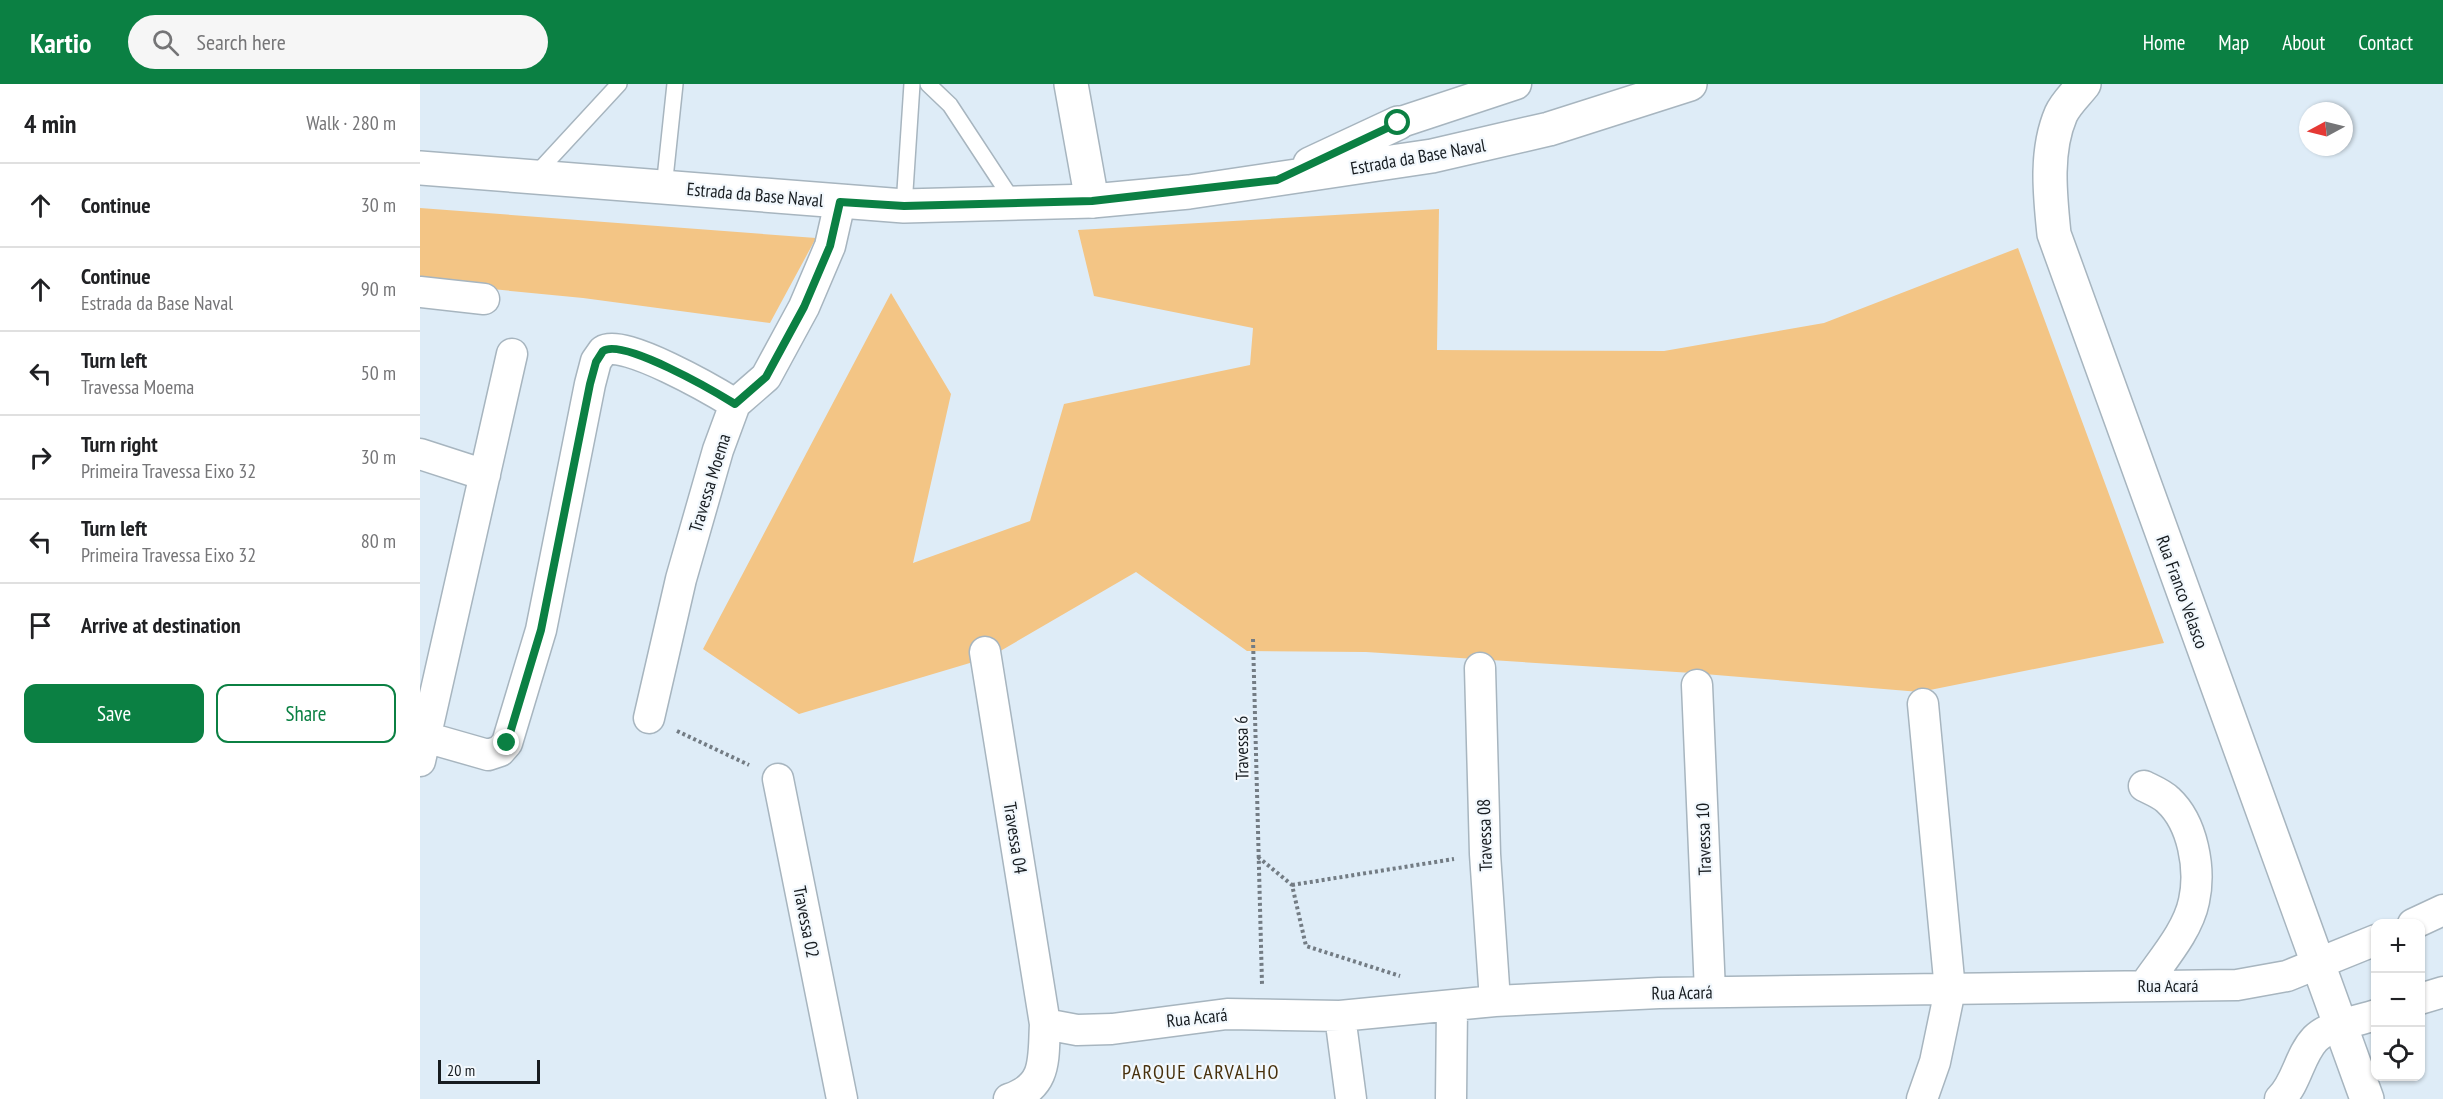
<!DOCTYPE html>
<meta charset="utf-8">
<style>
:root{--surface:#fff;--page:#f6f6f6;--text:#202124;--muted:#757577;--line:#e0e0e0;--accent:#0b8043}
body{margin:0;font-family:"PT Sans Narrow",sans-serif;background:var(--page);color:var(--text)}
.controls{position:absolute;right:18px;bottom:18px;display:grid;overflow:hidden;border-radius:12px;box-shadow:0 2px 4px #0004}
.controls button{width:54px;height:54px;display:grid;place-items:center;padding:0;border:0;border-bottom:2px solid var(--line);background:var(--surface);color:var(--text);font:30px sans-serif}
.compass{position:absolute;left:1879px;top:18px;width:54px;height:54px;border-radius:50%;background:var(--surface);box-shadow:0 2px 4px #0004;rotate:263deg}
.scale{position:absolute;left:18px;bottom:15px;width:102px;box-sizing:border-box;padding-left:6px;border:3px solid #171c20;border-top:0;font-size:16px;line-height:21px;white-space:nowrap;color:#171c20;-webkit-text-stroke:4px #f2f8fd;paint-order:stroke}
.stop{position:absolute;width:18px;height:18px;margin:-14px;border:4px solid #0b8043;border-radius:50%;background:#fff}
.stop.end{background:#0b8043;border-color:#fff;box-shadow:0 2px 6px #0008}
.list{margin:0;padding:0;list-style:none}
h2{display:flex;justify-content:space-between;align-items:center;height:78px;margin:0;padding:0 24px;font-size:26px}
h2 small{font-size:20px;font-weight:400;color:var(--muted)}
.list li{display:grid;grid-template-columns:39px 1fr auto;gap:18px;align-items:center;box-sizing:border-box;height:84px;padding:0 24px;border-top:2px solid var(--line)}
.list b{display:block;font-size:22px;white-space:nowrap}
.list p{margin:0;font-size:20px;white-space:nowrap;color:var(--muted)}
.list em{font-size:20px;font-style:normal;color:var(--muted)}
.actions{display:flex;gap:12px;padding:18px 24px}
.actions a{flex:1;padding:14px 0;border:2px solid var(--accent);border-radius:12px;text-align:center;font-size:21px;color:var(--accent)}
.actions .main{background:var(--accent);color:#fff}
.icon{flex:none;width:33px;height:33px;fill:none;stroke:currentColor;stroke-width:2;stroke-linecap:round;stroke-linejoin:round}
.map{position:relative;flex:none;width:2023px;height:1015px;overflow:hidden}
header{display:flex;align-items:center;gap:36px;box-sizing:border-box;height:84px;padding:0 30px;background:var(--accent);color:#fff}
header strong{font-size:28px}
nav{display:flex;gap:33px;margin-inline-start:auto;font-size:21px}
.search{width:420px;height:54px;background:var(--page);display:flex;align-items:center;gap:15px;box-sizing:border-box;padding:0 21px;border-radius:33px;color:var(--muted);font-size:22px}
main{display:flex}
aside{flex:1;background:var(--surface)}
.map>svg:first-child{display:block}
.green{fill:#f3c585}
.lines{fill:none;stroke-linecap:round;stroke-linejoin:round}
.lane-casing{stroke:#a7b5bf;stroke-width:18}
.street-casing{stroke:#a7b5bf;stroke-width:33}
.secondary-casing{stroke:#a7b5bf;stroke-width:36}
.primary-casing{stroke:#a7b5bf;stroke-width:36}
.path{stroke:#737c84;stroke-width:4;stroke-dasharray:3 3;stroke-linecap:butt}
.lane{stroke:#fff;stroke-width:15}
.street{stroke:#fff;stroke-width:30}
.secondary{stroke:#fff;stroke-width:33}
.primary{stroke:#fff;stroke-width:33}
.route{stroke:#0b8043;stroke-width:8}
.labels{text-anchor:middle;stroke-width:4.5;stroke-linejoin:round;paint-order:stroke}
.street-label{font-size:18px;fill:#171c20;stroke:#f2f8fd}
.neighbourhood-label{font-size:20px;letter-spacing:1.5px;fill:#47300c;stroke:#f2f8fd}
</style>
<header>
<strong>Kartio</strong>
<div class="search"><svg class="icon" aria-label="search" viewBox="0 0 24 24"><circle cx="10" cy="10" r="6"/><path d="M15 15l6 6"/></svg>Search here</div>
<nav><a>Home</a><a>Map</a><a>About</a><a>Contact</a></nav>
</header>
<main>
<aside>
<h2>4 min<small>Walk · 280 m</small></h2>
<ul class="list">
<li><svg class="icon" aria-label="ahead" viewBox="0 0 24 24"><path d="M12 20V5M6 11l6-6 6 6"/></svg><div><b>Continue</b></div><em>30 m</em></li>
<li><svg class="icon" aria-label="ahead" viewBox="0 0 24 24"><path d="M12 20V5M6 11l6-6 6 6"/></svg><div><b>Continue</b><p>Estrada da Base Naval</p></div><em>90 m</em></li>
<li><svg class="icon" aria-label="left" viewBox="0 0 24 24"><path d="M17 20v-9H6M10 6l-5 5 5 5"/></svg><div><b>Turn left</b><p>Travessa Moema</p></div><em>50 m</em></li>
<li><svg class="icon" aria-label="right" viewBox="0 0 24 24"><path d="M7 20v-9h11M14 6l5 5-5 5"/></svg><div><b>Turn right</b><p>Primeira Travessa Eixo 32</p></div><em>30 m</em></li>
<li><svg class="icon" aria-label="left" viewBox="0 0 24 24"><path d="M17 20v-9H6M10 6l-5 5 5 5"/></svg><div><b>Turn left</b><p>Primeira Travessa Eixo 32</p></div><em>80 m</em></li>
<li><svg class="icon" aria-label="arrive" viewBox="0 0 24 24"><path d="M6 21V4h12l-3 4 3 4H6"/></svg><div><b>Arrive at destination</b></div></li>
</ul>
<div class="actions"><a class="main">Save</a><a>Share</a></div>
</aside>
<div class="map">
<svg width="2023" height="1015" viewBox="0 0 2023 1015">
<rect width="100%" height="100%" fill="#deecf7"/>
<path class="green" d="M0,124L396,154L350,239L163,214L0,198Z
M1019,125L1017,266L1244,267L1404,239L1598,164L1744,559L1500,608L1272,589L946,568L827,567L716,488L570,573L379,630L283,565L471,209L531,310L493,479L610,437L644,320L830,281L833,244L674,212L658,146Z"/>
<g class="lines">
<g class="lane-casing">
<path id="lane" d="M508,0L530,21L595,120
M114,92L199,0
M244,104L255,0
M484,122L492,0"/>
</g>
<g class="street-casing">
<path id="street" d="M978,39L1096,0
M0,208L64,215
M0,370L65,391
M565,568L625,940C623,975 628,1002 589,1015
M1060,584L1065,770L1075,917
M1277,601L1290,908
M229,634L261,495L298,366L315,320L346,293L384,223L410,162L420,118
M5,653L68,671L80,667L87,659L121,546L170,300L176,277L183,267C203,254 294,307 315,320
M0,677L92,270
M358,695L422,1015
M1724,702C1732,706 1742,710 1748,716C1773,739 1781,785 1774,817C1768,847 1742,876 1725,901
M1993,840L2023,826
M2000,915L2023,908
M920,932L931,1015
M625,940L657,946L692,945L807,930L920,932L1075,917L1239,909L1817,901L1867,892L1956,856
M1031,1015L1032,923
M1502,1015L1515,978L1530,906L1503,620
M1860,1015C1877,999 1879,972 1895,955C1909,941 1937,937 1956,931"/>
</g>
<g class="secondary-casing">
<path id="secondary" d="M651,0L672,117
M1664,0C1657,9 1646,19 1641,30C1625,67 1630,111 1634,150L1947,1015"/>
</g>
<g class="primary-casing">
<path id="primary" d="M890,80L978,39
M0,84L484,122L672,117L769,108L1012,72L1129,45L1270,0"/>
</g>
<path class="path" d="M833,555L842,900
M257,647L329,681
M838,773L872,801L886,862L980,892
M872,801L1034,775"/>
<use href="#lane" class="lane"/>
<use href="#street" class="street"/>
<use href="#secondary" class="secondary"/>
<use href="#primary" class="primary"/>
</g>
<g class="lines">
<path class="route" d="M87,659L121,546L170,300L176,278L183,267C203,254 294,307 315,320L346,293L384,223L410,162L420,118L484,122L672,117L857,96L978,39"/>
</g>
<g class="labels">
<g class="street-label">
<text transform="translate(998 73) rotate(-10)" y="6">Estrada da Base Naval</text>
<text transform="translate(335 111) rotate(5)" y="6">Estrada da Base Naval</text>
<text transform="translate(290 399) rotate(-73)" y="6">Travessa Moema</text>
<text transform="translate(1762 508) rotate(70)" y="6">Rua Franco Velasco</text>
<text transform="translate(822 664) rotate(-91)" y="6">Travessa 6</text>
<text transform="translate(1065 751) rotate(-92)" y="6">Travessa 08</text>
<text transform="translate(595 754) rotate(81)" y="6">Travessa 04</text>
<text transform="translate(1284 755) rotate(-92)" y="6">Travessa 10</text>
<text transform="translate(386 838) rotate(79)" y="6">Travessa 02</text>
<text x="1748" y="908">Rua Acará</text>
<text transform="translate(1262 909) rotate(-1)" y="6">Rua Acará</text>
<text transform="translate(777 934) rotate(-6)" y="6">Rua Acará</text>
</g>
<g class="neighbourhood-label">
<text x="781" y="995">PARQUE CARVALHO</text>
</g>
</g>
</svg>
<div class="controls">
<button>+</button>
<button>−</button>
<button><svg class="icon" aria-label="locate" viewBox="0 0 24 24"><circle cx="12" cy="12" r="6"/><path d="M12 2v4M12 18v4M2 12h4M18 12h4"/></svg></button>
</div>
<svg class="compass" viewBox="-18 -18 36 36"><path d="M0-13l5 13h-10z" fill="#e53935"/><path d="M0 13l5-13h-10z" fill="#757577"/></svg>
<div class="scale">20 m</div>
<div class="stop" style="left:978px;top:39px"></div>
<div class="stop end" style="left:87px;top:659px"></div>
</div>
</main>
